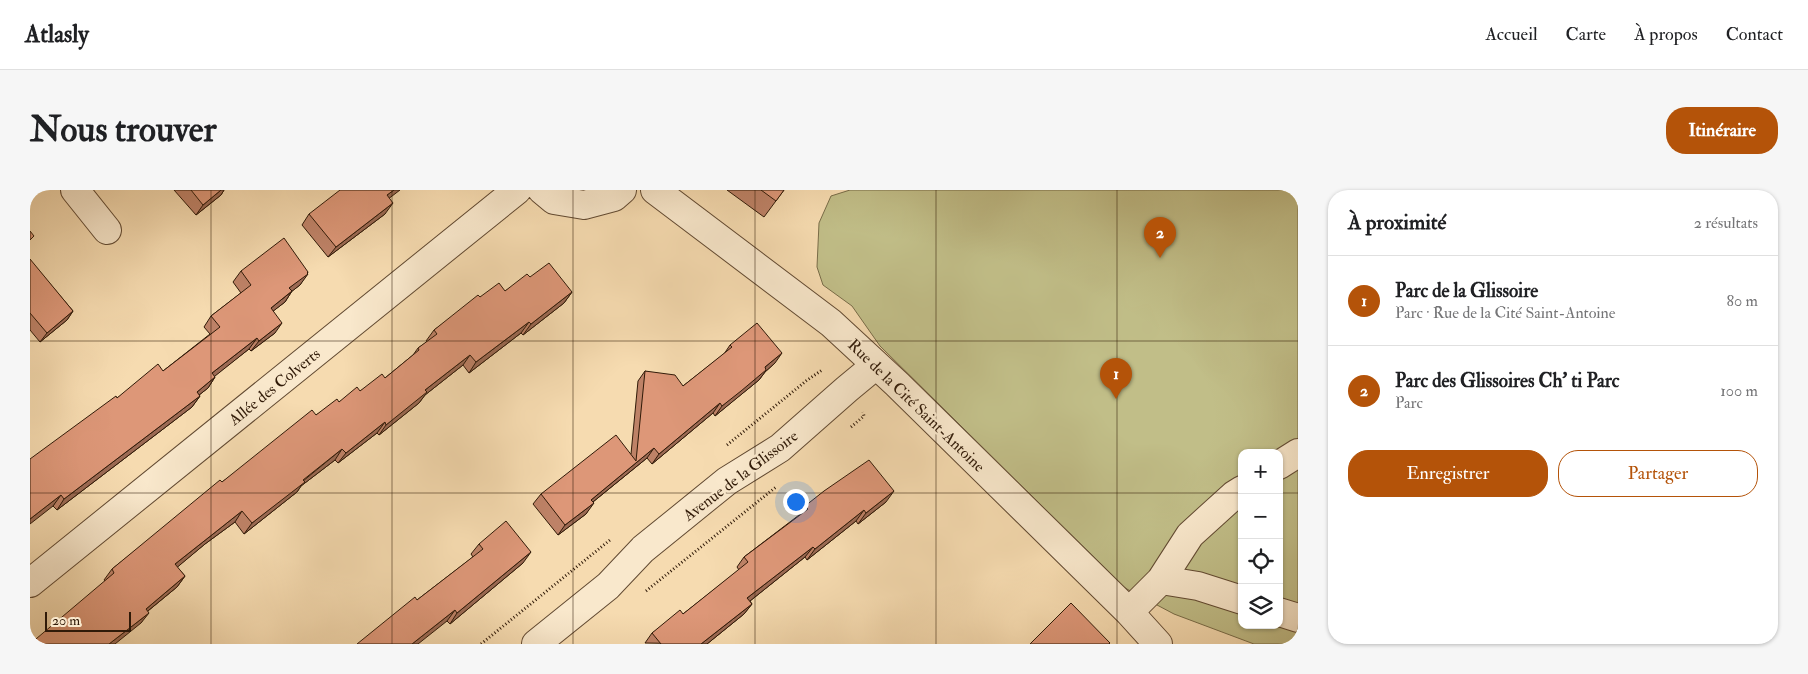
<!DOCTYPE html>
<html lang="fr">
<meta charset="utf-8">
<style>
:root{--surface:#fff;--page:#f6f6f6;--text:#202124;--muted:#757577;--line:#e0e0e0;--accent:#b45309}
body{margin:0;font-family:"IM FELL Double Pica",serif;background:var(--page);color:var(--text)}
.controls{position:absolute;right:15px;bottom:15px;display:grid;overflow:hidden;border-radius:10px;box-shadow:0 1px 4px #0004}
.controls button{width:45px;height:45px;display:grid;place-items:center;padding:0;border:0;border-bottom:1px solid var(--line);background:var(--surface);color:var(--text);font:25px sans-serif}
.scale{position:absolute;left:15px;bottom:12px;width:86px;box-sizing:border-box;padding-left:5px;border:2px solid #301a08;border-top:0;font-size:14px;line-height:18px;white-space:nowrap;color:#301a08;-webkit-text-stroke:4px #f9e8cc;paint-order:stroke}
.you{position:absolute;left:765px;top:311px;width:18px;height:18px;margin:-12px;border:4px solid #fff;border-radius:50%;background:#1a73e8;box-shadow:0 0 0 8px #1a73e833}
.badge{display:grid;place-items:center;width:32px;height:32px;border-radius:50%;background:var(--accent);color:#fff;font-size:16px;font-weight:700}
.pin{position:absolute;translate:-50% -41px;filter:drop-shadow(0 1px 2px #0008)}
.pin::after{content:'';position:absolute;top:26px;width:18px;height:15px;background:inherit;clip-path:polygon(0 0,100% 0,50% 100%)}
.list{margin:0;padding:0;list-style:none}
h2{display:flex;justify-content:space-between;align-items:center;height:65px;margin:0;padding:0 20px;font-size:21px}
h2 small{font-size:16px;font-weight:400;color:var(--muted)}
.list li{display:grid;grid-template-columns:32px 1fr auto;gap:15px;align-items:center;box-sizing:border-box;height:90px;padding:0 20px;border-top:1px solid var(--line)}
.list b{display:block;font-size:19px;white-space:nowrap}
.list p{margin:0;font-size:16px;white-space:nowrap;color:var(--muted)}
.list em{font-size:16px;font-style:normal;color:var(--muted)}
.actions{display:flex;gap:10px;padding:15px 20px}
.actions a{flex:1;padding:11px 0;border:1px solid var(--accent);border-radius:20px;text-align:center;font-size:18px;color:var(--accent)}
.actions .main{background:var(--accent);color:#fff}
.icon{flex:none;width:28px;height:28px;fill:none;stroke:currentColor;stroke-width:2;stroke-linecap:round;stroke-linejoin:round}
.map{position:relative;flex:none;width:1268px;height:454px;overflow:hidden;border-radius:20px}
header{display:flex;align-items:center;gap:30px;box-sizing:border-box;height:70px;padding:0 25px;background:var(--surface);border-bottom:1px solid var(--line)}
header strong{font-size:24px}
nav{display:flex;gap:28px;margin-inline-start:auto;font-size:18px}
.intro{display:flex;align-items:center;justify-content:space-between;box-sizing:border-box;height:120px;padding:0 30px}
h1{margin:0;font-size:35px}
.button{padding:12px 22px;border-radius:20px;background:var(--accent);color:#fff;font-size:18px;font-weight:700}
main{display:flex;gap:30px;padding:0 30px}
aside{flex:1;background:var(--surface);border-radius:20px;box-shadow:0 1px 4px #0004}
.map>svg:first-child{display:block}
.green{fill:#c1be88;stroke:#786c48;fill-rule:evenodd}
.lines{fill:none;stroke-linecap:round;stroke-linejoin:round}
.minor-casing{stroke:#624a32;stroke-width:30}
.path{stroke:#301a08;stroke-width:3;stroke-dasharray:1 2.5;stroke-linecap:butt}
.minor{stroke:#f9e8cc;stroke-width:28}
.wall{fill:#be8267;stroke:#301a08}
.shaded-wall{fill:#9b6a54;stroke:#301a08}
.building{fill:#dd9778;stroke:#301a08}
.grid{fill:none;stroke:#301a08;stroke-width:1;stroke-opacity:0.55}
.labels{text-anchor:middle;stroke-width:4.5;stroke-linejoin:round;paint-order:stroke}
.street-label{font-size:16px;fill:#301a08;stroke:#f9e8cc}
</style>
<header>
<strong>Atlasly</strong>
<nav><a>Accueil</a><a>Carte</a><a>À propos</a><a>Contact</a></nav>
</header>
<div class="intro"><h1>Nous trouver</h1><a class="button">Itinéraire</a></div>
<main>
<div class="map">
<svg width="1268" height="454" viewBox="0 0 1268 454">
<rect width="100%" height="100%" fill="#f6dbb0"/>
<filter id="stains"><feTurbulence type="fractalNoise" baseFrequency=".004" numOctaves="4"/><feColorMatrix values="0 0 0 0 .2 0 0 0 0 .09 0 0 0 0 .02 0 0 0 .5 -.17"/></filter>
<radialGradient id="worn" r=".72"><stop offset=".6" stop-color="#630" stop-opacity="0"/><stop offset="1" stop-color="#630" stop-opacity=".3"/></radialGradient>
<path class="green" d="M820,0H1268V454H1224L1144,424L1095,398L850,156L822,116L793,95L787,77L789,33L801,6ZM1212,263H1249V435H1212Z"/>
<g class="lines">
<g class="minor-casing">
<path id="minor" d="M45,0L77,40
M512,0L524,10L554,15L584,7L592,0
M625,0L801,133L867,194L1099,422L1128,454
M1249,275L1268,263
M1131,390L1160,345L1204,305L1212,300
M0,393L487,0
M1099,422L1131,390L1168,396L1212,410
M1249,422L1268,428
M506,454L578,396L613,359L697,291L750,258L817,199L846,175"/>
</g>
<path class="path" d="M821,237L834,226L833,222
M697,255L776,191L792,180
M616,401L746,297
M451,454L580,350"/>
<use href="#minor" class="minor"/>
</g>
<path class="wall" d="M144,0H194L191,5L166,25Z
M697,0H754L734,27Z
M359,8L355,24L298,67L272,35L279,24Z
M0,70L43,121L37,130L10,152L0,140Z
M211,81L278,82L270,95L262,101L255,112L243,121L245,143L221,161L219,159L184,186L185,187L178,198L169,205L170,206L162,217L27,320L23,316L87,208L133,181L180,144L174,137L181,126L211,103L203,92Z
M500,87L542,102L534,113L493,145L491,143L439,183L433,175L395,205L389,213L349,245L347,243L308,273L305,270L271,296L267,302L214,344L205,332L175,354L147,377L155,386L147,397L118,421L111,433L74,390L82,379L192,292L286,225L309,212L355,188L383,165L388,158L397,152L396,151L404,140L450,107L475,101Z
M700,155L745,173L735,182L729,190L703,211L685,226L683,223L622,274L617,268L563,312L556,324L528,345L503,314L511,304L601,264L608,191L615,181L653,196L694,164Z
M856,312L828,334L826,331L777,370L775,367L720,411L722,414L714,424L677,454L615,453L622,443L653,424L709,380L707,377L714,367L769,325L775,316Z
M449,354L493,373L420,434L417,431L387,410L443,367L441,364Z"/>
<path class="shaded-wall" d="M191,0H194L191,5L166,25L173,15Z
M364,0H370L349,16L357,5Z
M363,13L355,24L298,67L306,57Z
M278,82L275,86L278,84L270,95L252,109L259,98Z
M262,101L255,112L233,129L241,118Z
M542,102L534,113L493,145L501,134Z
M43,121L37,130L10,152L17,143Z
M499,132L491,143L439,183L446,172Z
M252,133L245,143L221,161L229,151Z
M227,148L219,159L175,194L182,183Z
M752,163L745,173L735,182L729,190L685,226L692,216L735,177Z
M440,165L433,175L395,205L389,213L349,245L356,235L395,200Z
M185,187L178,198L159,213L167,202Z
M170,206L162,217L27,320L34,309Z
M690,213L683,223L622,274L629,264Z
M355,232L347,243L308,273L316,263Z
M624,258L617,268L553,320L561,310Z
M312,259L305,270L271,296L267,302L214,344L222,333Z
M864,301L856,312L828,334L836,323Z
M31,305L23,316L0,334V329Z
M564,313L556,324L528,345L535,335Z
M834,320L826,331L777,370L785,359Z
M212,321L205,332L175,354L138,385L145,374L183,344Z
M783,357L775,367L710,419L717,408Z
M501,362L493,373L420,434L427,423Z
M155,386L147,397L108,429L116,419Z
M722,414L714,424L677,454H671Z
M425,420L417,431L388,454H382Z
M119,423L111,433L85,454H79Z"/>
<path class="building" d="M161,0H191L173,15Z
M310,0H364L357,5L363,13L306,57L279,24Z
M731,0H754L746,11Z
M0,41L4,46L0,50Z
M254,48L278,82L277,83L278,84L259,98L262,101L241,118L252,133L229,151L227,148L182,183L185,187L167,202L170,206L34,309L31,305L0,329V269L86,206L87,208L128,174L133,181L190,137L181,126L221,95L211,81Z
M0,69L43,121L17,143L0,123Z
M519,73L542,102L501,134L499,132L446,172L440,165L395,200L397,202L356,235L355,232L316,263L312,259L273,290L275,292L222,333L212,321L183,344L145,374L155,386L116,419L119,423L79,454H0L84,383L82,379L190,290L192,292L282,220L286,225L307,209L309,212L327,197L330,201L352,184L355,188L389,160L388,158L407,144L404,140L448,105L450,107L469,93L475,101L497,84L500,87Z
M727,133L752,163L735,177L736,180L711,201L692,216L690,213L629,264L624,258L561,310L564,313L535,335L511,304L586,245L606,271L615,181L645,185L653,196L702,157L700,155Z
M839,270L864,301L836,323L834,320L785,359L783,357L717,408L722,414L671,454H631L622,443L650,420L653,424L718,372L714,367L778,319L775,316L794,301Z
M476,331L501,362L427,423L425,420L382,454H327L385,407L387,410L453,359L449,354Z
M1041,413L1080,453L1079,454H1000Z"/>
<path class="grid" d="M181,0V454M362,0V454M543,0V454M725,0V454M906,0V454M1087,0V454M0,151H1268M0,303H1212M1249,303H1268"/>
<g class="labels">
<g class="street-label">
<text transform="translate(244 196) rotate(-39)" y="6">Allée des Colverts</text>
<text transform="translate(887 215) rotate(44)" y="6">Rue de la Cité Saint-Antoine</text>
<text transform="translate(710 285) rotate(-37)" y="6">Avenue de la Glissoire</text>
</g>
</g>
<rect width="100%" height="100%" filter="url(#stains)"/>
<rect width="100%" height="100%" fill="url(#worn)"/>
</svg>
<div class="controls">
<button>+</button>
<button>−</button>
<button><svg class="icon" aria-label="locate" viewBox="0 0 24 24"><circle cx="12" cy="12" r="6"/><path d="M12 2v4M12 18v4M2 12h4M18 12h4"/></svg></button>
<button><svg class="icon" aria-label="layers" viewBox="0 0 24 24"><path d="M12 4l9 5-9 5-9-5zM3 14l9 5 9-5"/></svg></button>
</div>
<div class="scale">20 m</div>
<div class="you"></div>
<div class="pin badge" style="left:1086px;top:209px">1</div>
<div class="pin badge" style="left:1130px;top:68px">2</div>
</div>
<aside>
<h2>À proximité<small>2 résultats</small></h2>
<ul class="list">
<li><span class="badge">1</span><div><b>Parc de la Glissoire</b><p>Parc · Rue de la Cité Saint-Antoine</p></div><em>80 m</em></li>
<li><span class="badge">2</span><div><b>Parc des Glissoires Ch' ti Parc</b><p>Parc</p></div><em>100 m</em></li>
</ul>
<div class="actions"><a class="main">Enregistrer</a><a>Partager</a></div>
</aside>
</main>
